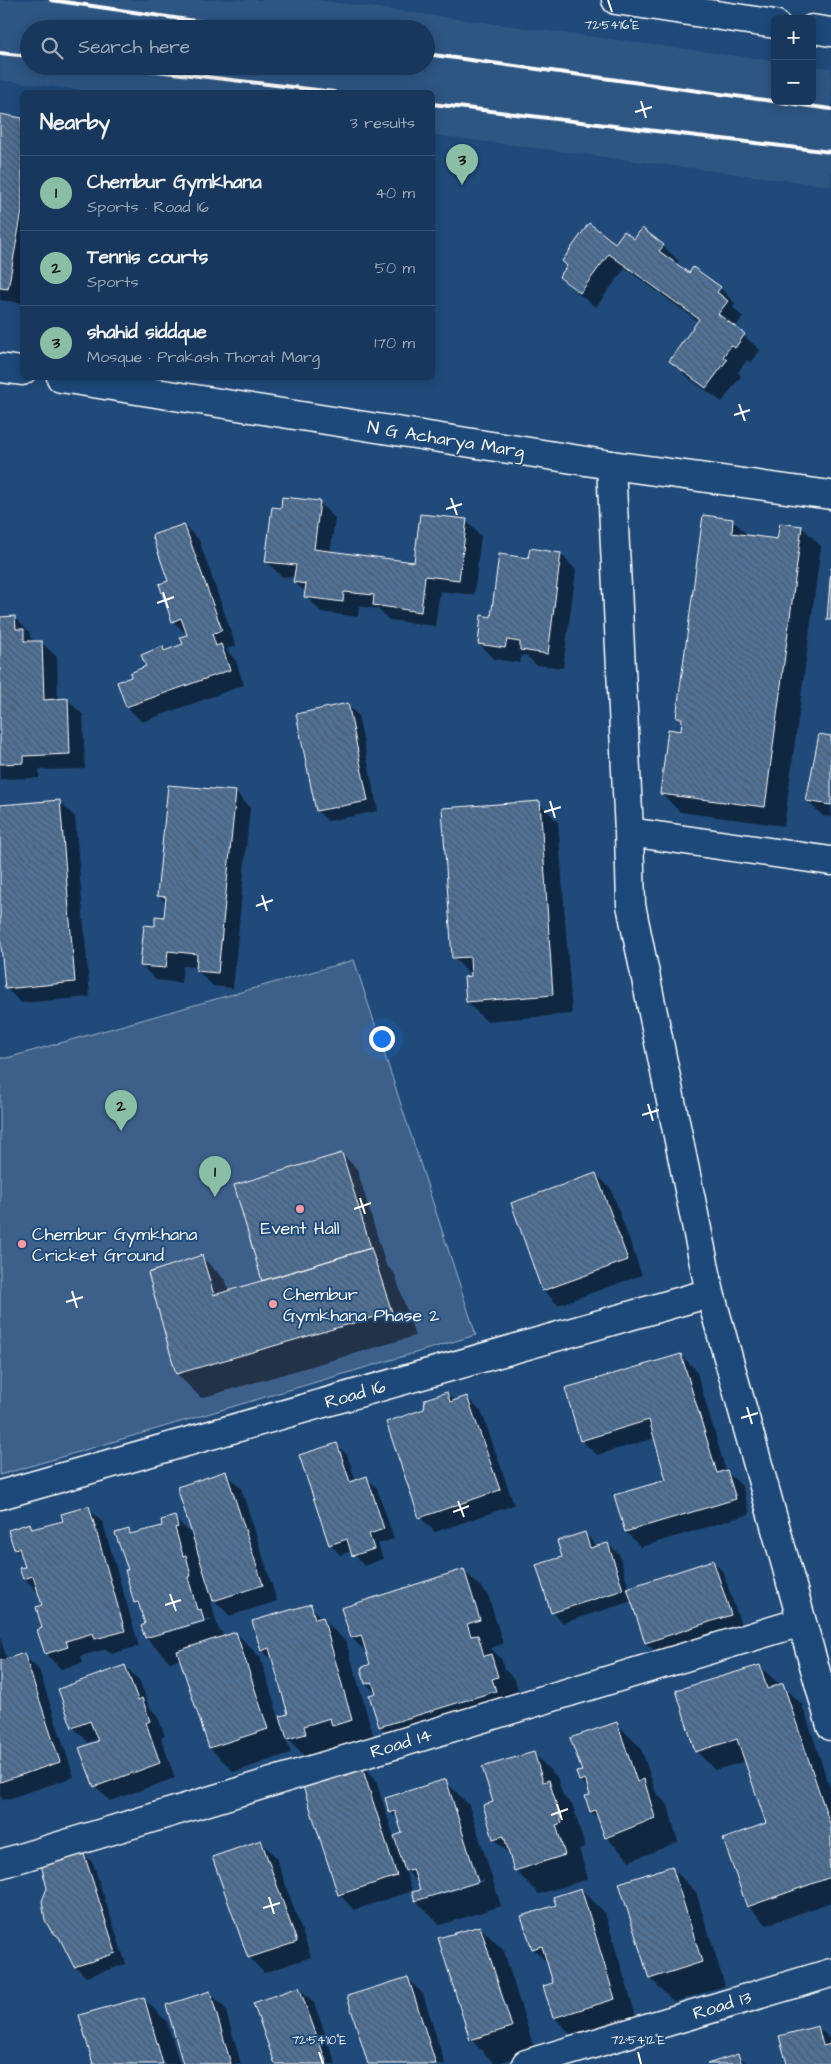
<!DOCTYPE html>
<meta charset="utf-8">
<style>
:root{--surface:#17385c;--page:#203f62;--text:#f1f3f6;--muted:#9eacbb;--line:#365272;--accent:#8abfa5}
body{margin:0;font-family:"Architects Daughter",sans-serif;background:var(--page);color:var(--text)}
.controls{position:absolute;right:15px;top:15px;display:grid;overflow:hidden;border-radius:8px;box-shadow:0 2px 12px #0003}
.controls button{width:45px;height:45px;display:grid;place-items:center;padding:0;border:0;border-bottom:1px solid var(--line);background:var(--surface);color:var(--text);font:25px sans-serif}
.you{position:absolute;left:381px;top:1038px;width:18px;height:18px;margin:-12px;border:4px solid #fff;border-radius:50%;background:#1a73e8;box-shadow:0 0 0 8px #1a73e833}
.badge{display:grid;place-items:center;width:32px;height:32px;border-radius:50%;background:var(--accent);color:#111;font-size:16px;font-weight:700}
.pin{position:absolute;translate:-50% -41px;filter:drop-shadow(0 1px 2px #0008)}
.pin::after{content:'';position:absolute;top:26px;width:18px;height:15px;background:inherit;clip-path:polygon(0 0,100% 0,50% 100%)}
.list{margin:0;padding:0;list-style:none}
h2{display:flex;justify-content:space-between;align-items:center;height:65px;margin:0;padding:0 20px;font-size:21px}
h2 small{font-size:16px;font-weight:400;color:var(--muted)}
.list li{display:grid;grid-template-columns:32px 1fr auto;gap:15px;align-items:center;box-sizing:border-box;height:75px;padding:0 20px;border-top:1px solid var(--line)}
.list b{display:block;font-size:19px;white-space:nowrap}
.list p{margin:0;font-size:16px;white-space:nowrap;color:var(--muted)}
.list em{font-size:16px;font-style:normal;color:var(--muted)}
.icon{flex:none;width:28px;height:28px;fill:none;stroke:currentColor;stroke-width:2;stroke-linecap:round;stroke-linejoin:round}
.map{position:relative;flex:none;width:831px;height:2064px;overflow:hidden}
.search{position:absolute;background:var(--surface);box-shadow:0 2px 12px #0003;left:20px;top:20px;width:415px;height:55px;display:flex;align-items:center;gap:12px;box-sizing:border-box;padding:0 18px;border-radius:28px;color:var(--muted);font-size:19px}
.panel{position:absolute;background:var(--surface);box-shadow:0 2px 12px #0003;left:20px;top:90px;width:415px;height:290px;border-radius:8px}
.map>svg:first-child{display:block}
.built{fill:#2e5683;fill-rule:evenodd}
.green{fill:#3c618b;stroke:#9eb0c5}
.shadow{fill:#0007;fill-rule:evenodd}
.building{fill:url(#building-back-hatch);stroke:#fff}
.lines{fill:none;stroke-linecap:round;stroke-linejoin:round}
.minor-casing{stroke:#fff;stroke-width:31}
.major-casing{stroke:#fff;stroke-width:31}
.minor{stroke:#1f4a7a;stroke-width:28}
.major{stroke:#1f4a7a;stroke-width:28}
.rail{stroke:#fff;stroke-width:4}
.ticks{fill:none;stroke:#fff;stroke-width:2}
.poi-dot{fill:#ff9aa2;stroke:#1f4a7a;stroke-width:2}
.labels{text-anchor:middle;stroke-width:4;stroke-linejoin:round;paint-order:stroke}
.street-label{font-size:18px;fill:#fff;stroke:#1f4a7a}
.poi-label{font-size:18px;fill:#fff;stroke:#1f4a7a;text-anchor:start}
.ticks-label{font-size:12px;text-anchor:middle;fill:#fff;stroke:#1f4a7a;stroke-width:4;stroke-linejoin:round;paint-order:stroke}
</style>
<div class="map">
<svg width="831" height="2064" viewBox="0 0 831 2064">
<defs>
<pattern id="building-back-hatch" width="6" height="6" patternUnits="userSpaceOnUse" patternTransform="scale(1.25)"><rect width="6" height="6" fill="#507197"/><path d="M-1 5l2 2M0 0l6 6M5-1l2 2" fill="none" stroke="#4e5b6a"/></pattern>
</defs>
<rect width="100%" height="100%" fill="#1f4a7a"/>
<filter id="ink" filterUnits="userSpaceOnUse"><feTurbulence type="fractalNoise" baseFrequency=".02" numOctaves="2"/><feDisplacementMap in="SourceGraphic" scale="10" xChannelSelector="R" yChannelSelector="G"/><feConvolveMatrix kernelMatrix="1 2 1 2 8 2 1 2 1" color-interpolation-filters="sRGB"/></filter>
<g filter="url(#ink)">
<path class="built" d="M0,0H316L775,61V101H812V66L831,68V186L433,135L432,92H97L0,80ZM29,29H426V66H29Z"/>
<path class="green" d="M354,960L476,1335L0,1475V1058H7Z"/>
<path class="shadow" d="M0,115L22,119V303L0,300Z
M642,230L663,246L679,261L676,265L689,275L720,288L735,303L733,307L743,317L735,328L760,350L751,363L747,360L738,372L741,376L722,402L686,376L670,361L699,322L625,268L596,307L576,292L561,277L616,244L635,241Z
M319,503L335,518L330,553L415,563L466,521L481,536L474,595L440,591L435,626L389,620L378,609L359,606L358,617L321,612L306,596V593L295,582V578L281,576L266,561L282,509Z
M733,520L749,537L778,541L802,527L821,546L784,826L680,812L661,793L682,732L683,723L678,717Z
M184,525L199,540L236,646L226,649L236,661L244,685L142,722L127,707L119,683L132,678L148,667L163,648L166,652L185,645L188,636L173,621Z
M531,550L561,554L576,570L563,668L536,665L527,656L522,655L520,663L494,659L479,644L529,559Z
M14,617L30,633V637L35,642H41L57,657L58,700H68L83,715L85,769L39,770V778L0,779V618Z
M347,705L358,715L378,811L328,821L317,811Z
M831,737V817L823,816L807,801Z
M235,792L250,807L233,988L213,986L197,970L198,967L183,966L181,983L156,980L141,965L156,927L165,918L166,903L159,896Z
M59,801L75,817L90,997L21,1003L6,988L0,921V806Z
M539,803L558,822L572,1014L486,1021L467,1002L473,977L454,958Z
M342,1154L357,1169L386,1265L395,1274L415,1336L201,1398L177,1374L202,1257L226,1281L229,1292L263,1282Z
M596,1174L611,1189L642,1275L558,1305L543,1290Z
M681,1355L696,1370L726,1471L742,1486L750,1514L641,1547L626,1532L668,1480L655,1438L597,1455L581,1440Z
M447,1393L455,1401L467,1397L482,1413L514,1505L435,1532L420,1517L425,1410Z
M336,1444L347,1455L356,1481L367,1478L377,1488L394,1539L378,1544L383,1559L364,1566L352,1551L340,1555L330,1544Z
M226,1473L241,1488L277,1601L230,1616L214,1600L211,1601L218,1628L225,1636L236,1633L260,1657L279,1718L290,1715L275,1663L262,1650L310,1606L346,1642L376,1744L358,1749L351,1743L327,1750L329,1758L312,1763L285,1736L291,1753L234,1772L210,1748L181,1659L170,1662L146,1638V1625L141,1608L135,1602L130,1570L129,1530L133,1535L163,1527L175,1518L194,1537ZM210,1618L211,1621L163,1634V1632Z
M88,1508L103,1523L139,1646L111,1654L106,1649L81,1656L83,1663L61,1669L46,1654L39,1631L44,1629L43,1606L39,1594L24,1578L26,1568L23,1557L15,1549L30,1525L35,1530L65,1521Z
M585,1533L597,1547L608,1544L619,1554L629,1589L713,1561L723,1572L741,1625L657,1653L646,1643L632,1601L563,1623L553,1612L564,1558Z
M463,1570L488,1594L503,1644L491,1648L502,1660L504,1669L515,1680L521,1701L405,1751L380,1727L370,1696L377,1694L366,1684L372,1665L368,1654L352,1638Z
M0,1637L7,1660L24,1655L39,1670L74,1777L4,1800L0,1796Z
M125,1666L140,1681L149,1707L157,1715L165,1736L161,1738L175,1778L110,1801L95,1786L98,1739L88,1742L73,1727Z
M760,1667L802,1704L831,1791V1902L767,1925L748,1906L768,1824L746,1761L715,1770L696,1751Z
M617,1724L641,1748L656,1793L668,1805L678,1842L630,1861L606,1837L600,1820L592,1812L586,1797L591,1795L590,1790L580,1780L583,1771Z
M533,1753L557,1777L563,1796L573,1806L585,1847L579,1849L588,1879L539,1894L515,1870L510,1855L494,1839L495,1803Z
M360,1763L375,1778L394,1837L403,1834L399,1820L390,1812L445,1781L469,1805L501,1906L440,1925L416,1901L414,1893L421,1891L419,1884L405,1869L412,1891L354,1910L339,1894ZM483,1879L484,1881L437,1896V1893Z
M261,1842L276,1857L311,1957L264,1973L249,1957Z
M83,1853L93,1863L126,1964L86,1977L75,1966L63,1942L52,1930Z
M672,1868L696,1892L725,1986L674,2002L650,1978Z
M581,1889L605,1913L638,2023L578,2042L554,2017V1984L548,1964L533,1948L557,1906Z
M480,1927L504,1951L535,2051L495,2064L471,2040Z
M408,1979L423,1994L445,2064H369Z
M299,1988L314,2003L336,2064H276Z
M210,1993L225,2008L241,2064H184Z
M143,1998L167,2022L180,2064H95Z
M818,2027L831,2040V2064H788Z
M738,2055L747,2064H711Z"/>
<path class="building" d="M0,114L22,118V211L8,289L0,288Z
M589,223L615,243L624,231L634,239L642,228L664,245L659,251L689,273L693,267L721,287L717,292L728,301L718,314L745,334L735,348L731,345L723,357L727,360L706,388L669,361L699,319L609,254L580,293L559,277L567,266L562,261Z
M282,497L320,501L314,549L414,562L420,514L467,519L459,580L425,576L421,612L373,605L374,595L344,592L343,602L304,597L306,584L293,582L296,565L265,562L272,507L281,508Z
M703,515L733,519L732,533L777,539L780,523L802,526L765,807L660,794L668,729L681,731L682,718H676Z
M184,524L222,630L212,634L216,646L221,644L230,670L126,707L117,682L131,677L130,673L146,666L141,655L163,646L164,651L183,644L180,637L187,635L181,618L172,622L159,584L168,581L152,535Z
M530,548L561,553L548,654L520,650V642L507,640L505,648L478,644L481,615L491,617L499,554L528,558Z
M831,568V620H827Z
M15,616L16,629H24V641H42L44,700L68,698L70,754L24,756V763L0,764V617Z
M348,703L368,801L316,811L296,714Z
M819,734L831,736V805L806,801Z
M168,785L236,791L218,973L196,971L197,954L168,951L166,968L140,966L144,925L155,926V916L164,917L166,897L157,896Z
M60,800L75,982L5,989L0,935V805Z
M540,801L553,995L466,1002L464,977L471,976L470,957L452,958L442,808Z
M342,1153L371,1248L262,1281L234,1185Z
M596,1173L628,1260L542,1291L511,1203Z
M371,1248L392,1312L176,1374L148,1273L202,1255L214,1295Z
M681,1354L717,1473L727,1470L736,1499L625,1532L614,1495L666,1480L649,1420L580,1441L565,1388Z
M447,1392L450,1402L467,1396L500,1490L419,1518L386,1422L424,1409L425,1399Z
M337,1443L350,1482L367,1476L384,1529L369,1534L374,1549L352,1556L347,1539L329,1545L299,1455Z
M226,1471L263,1585L213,1601L177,1487Z
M89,1506L125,1631L95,1639L93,1633L66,1641L68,1647L45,1654L37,1630L42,1628L36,1607L42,1605L33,1576L23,1579L19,1568L25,1567L19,1548L14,1549L8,1530L30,1523L32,1529L63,1521L61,1514Z
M175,1516L178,1527L175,1528L183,1556L186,1555L191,1576L188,1577L197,1610L201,1609L204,1621L145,1638L141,1626L145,1624L138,1602L134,1603L125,1570H128L115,1533L129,1529L130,1534L162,1526L161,1520Z
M585,1532L590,1548L608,1543L623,1590L551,1613L536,1565L562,1557L557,1541Z
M713,1560L731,1615L645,1643L627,1588Z
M464,1569L480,1620L467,1624L471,1636L478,1635L484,1656L491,1654L498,1677L492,1679L496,1691L379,1727L369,1695L376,1693L372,1682L365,1684L361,1668L370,1664L361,1635L351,1638L341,1608Z
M311,1604L315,1619L323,1617L352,1720L332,1726L330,1718L304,1726L306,1734L287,1739L280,1716L288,1714L269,1648L261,1651L252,1621Z
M236,1632L268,1729L209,1748L177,1651Z
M24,1653L60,1762L0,1782V1661Z
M125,1665L138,1700L142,1698L150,1721L146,1723L160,1763L94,1787L79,1748L98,1741L90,1721L72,1728L58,1689Z
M760,1665L767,1689L783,1683L831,1827V1860H829L831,1877L747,1907L723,1839L766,1823L737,1739L695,1752L676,1690Z
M617,1722L637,1782L644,1779L655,1818L605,1838L595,1810L590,1812L585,1796L590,1795L585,1779L579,1781L576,1772L582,1771L570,1738Z
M534,1752L543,1782L549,1780L562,1823L556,1825L565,1855L514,1871L504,1836L493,1839L483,1805L493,1802L482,1767Z
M360,1761L397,1876L338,1895L301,1780Z
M446,1779L478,1882L415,1901L412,1892L420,1890L413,1869L405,1871L394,1836L402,1833L395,1811L389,1813L385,1798Z
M261,1840L297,1942L248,1958L212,1857Z
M83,1851L116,1953L74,1967L59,1937L51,1931L45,1920L42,1901L47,1888L41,1865Z
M672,1866L702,1962L649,1979L619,1883Z
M581,1888L615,1999L553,2018L543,1986L553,1983L542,1946L532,1949L521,1916L556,1905L553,1897Z
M480,1926L512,2027L470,2040L438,1938Z
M408,1977L436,2064H368L347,1996Z
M299,1987L327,2064H275L253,2003Z
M210,1991L231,2064H183L166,2005Z
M144,1997L163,2064H93L79,2015Z
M818,2026L823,2046L831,2044V2064H787L779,2036Z
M738,2054L742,2064H707Z"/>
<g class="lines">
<g class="minor-casing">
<path id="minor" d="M616,0L775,24
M812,29L831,32
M611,465L629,832L631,905L710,1293L831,1726
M629,832L831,861
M0,1495L710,1293
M0,1864L801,1622
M526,2064L831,1973"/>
</g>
<g class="major-casing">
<path id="major" d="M0,368L22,371
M61,378L611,465L831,495"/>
</g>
<use href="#minor" class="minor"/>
<use href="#major" class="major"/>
<path class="rail" d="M51,0L250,29
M0,53L29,56
M426,54L831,109
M114,66L334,92
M432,104L831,152"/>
</g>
</g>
<path class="ticks" d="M608,0L612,12M641,101L646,118M635,112L652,107M739,404L745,421M734,415L750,410M451,498L457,515M446,509L462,504M163,592L168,608M157,603L174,597M550,801L555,818M544,812L561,807M262,895L267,911M256,906L273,900M648,1104L653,1121M642,1115L659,1110M360,1198L365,1214M354,1209L371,1203M72,1291L77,1308M66,1302L83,1297M747,1407L752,1424M741,1418L758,1413M458,1501L464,1517M453,1512L469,1506M170,1594L176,1611M165,1605L181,1600M557,1804L562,1820M551,1815L568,1809M269,1897L274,1914M263,1908L280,1903M319,2052L323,2064M638,2052L641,2064"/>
<g class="poi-dot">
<circle cx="300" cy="1209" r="5"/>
<circle cx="22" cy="1244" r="5"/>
<circle cx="273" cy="1304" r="5"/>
</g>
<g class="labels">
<g class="street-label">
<text transform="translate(446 439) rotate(9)" y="6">N G Acharya Marg</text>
<text transform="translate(355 1394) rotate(-16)" y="6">Road 16</text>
<text transform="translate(401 1743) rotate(-17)" y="6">Road 14</text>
<text transform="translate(722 2005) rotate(-17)" y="6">Road 13</text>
</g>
<g class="poi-label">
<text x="300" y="1234" text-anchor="middle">Event Hall</text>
<text x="32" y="1240">Chembur Gymkhana<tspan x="32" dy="21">Cricket Ground</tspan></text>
<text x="283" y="1300">Chembur<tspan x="283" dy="21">Gymkhana Phase 2</tspan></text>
</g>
</g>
<g class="ticks-label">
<text x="612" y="29">72°54'16"E</text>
<text x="319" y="2044">72°54'10"E</text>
<text x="638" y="2044">72°54'12"E</text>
</g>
</svg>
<div class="controls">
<button>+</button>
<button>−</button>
</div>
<div class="you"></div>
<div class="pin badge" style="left:215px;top:1197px">1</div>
<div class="pin badge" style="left:121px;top:1131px">2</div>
<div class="pin badge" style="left:462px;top:185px">3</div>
<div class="search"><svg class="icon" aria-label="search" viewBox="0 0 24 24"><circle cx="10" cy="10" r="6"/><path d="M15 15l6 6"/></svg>Search here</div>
<section class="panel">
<h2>Nearby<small>3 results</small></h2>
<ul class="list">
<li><span class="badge">1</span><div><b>Chembur Gymkhana</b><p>Sports · Road 16</p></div><em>40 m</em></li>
<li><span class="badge">2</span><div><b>Tennis courts</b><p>Sports</p></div><em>50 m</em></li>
<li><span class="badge">3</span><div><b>shahid siddque</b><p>Mosque · Prakash Thorat Marg</p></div><em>170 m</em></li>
</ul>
</section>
</div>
